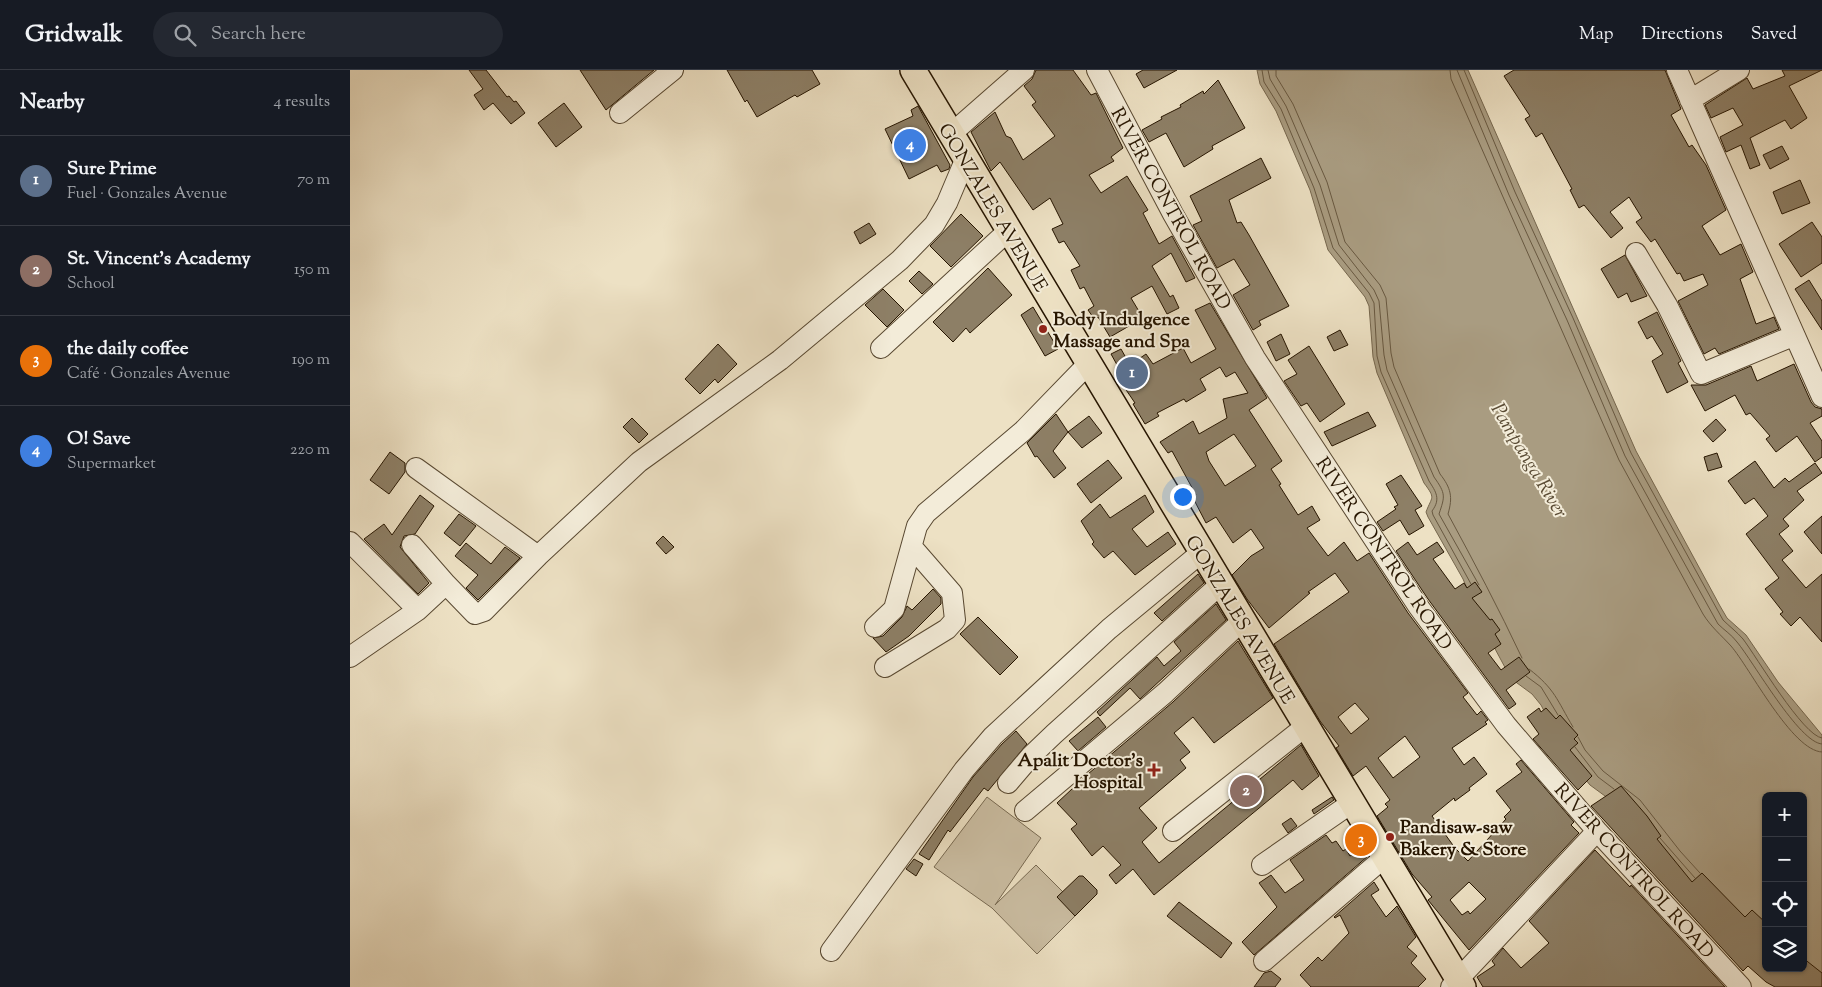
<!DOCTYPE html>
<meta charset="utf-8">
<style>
:root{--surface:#171b24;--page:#242831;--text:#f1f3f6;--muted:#9ea1a6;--line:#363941;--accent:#b45309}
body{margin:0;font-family:"Sorts Mill Goudy",serif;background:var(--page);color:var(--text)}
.controls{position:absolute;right:15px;bottom:15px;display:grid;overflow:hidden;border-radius:8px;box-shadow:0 1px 4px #0004}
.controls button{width:45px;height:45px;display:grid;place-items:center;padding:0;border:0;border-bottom:1px solid var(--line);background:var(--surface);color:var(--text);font:25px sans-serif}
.you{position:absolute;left:832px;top:426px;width:18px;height:18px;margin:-12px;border:4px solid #fff;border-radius:50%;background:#1a73e8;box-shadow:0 0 0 8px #1a73e833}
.badge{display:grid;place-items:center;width:32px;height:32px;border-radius:50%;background:var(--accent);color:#fff;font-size:16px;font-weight:700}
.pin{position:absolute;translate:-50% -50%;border:2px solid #fff;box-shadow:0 1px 5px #0006}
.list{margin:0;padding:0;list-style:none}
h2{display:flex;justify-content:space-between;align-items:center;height:65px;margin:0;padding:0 20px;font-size:21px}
h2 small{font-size:16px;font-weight:400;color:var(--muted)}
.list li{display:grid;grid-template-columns:32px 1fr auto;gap:15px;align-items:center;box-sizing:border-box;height:90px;padding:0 20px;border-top:1px solid var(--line)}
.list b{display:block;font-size:19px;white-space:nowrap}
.list p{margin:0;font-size:16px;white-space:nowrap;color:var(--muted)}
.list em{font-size:16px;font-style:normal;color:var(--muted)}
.icon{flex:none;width:28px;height:28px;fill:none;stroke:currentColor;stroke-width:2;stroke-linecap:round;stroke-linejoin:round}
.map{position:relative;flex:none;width:1472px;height:917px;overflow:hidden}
header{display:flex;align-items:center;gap:30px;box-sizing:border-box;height:70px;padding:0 25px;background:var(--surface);border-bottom:1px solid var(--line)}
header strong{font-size:24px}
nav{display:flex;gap:28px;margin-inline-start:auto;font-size:18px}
.search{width:350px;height:45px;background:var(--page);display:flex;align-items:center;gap:12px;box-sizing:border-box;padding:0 18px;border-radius:28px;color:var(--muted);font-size:19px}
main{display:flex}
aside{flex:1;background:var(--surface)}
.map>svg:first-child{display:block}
.green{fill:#cbbea3;stroke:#786a52}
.water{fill:#a99c81;stroke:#75664d}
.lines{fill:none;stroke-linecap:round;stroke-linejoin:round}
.shore{stroke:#685840;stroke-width:1}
.building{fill:#8d7f66;stroke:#261500;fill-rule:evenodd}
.minor-casing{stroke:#584831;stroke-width:22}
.major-casing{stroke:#261500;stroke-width:28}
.minor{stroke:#f3ecd9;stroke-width:20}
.major{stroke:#ede1c4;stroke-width:25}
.poi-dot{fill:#8f2418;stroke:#f3ecd9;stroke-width:2}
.labels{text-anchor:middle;stroke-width:4;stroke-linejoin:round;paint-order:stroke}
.street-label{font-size:19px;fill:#261500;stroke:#f3ecd9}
.poi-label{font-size:19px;font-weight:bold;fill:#261500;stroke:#f3ecd9;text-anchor:start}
.water-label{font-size:20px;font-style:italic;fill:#5a4b34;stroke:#f3ecd9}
</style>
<header>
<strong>Gridwalk</strong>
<div class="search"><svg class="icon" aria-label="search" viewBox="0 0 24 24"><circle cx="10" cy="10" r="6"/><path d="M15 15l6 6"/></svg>Search here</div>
<nav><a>Map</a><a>Directions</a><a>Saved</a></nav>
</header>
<main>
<aside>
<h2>Nearby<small>4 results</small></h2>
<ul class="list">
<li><span class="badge" style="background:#5c6f8a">1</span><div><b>Sure Prime</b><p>Fuel · Gonzales Avenue</p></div><em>70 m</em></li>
<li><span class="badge" style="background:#8d6e63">2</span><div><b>St. Vincent's Academy</b><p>School</p></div><em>150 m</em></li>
<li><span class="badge" style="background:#e8710a">3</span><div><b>the daily coffee</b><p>Café · Gonzales Avenue</p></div><em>190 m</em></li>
<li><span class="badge" style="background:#3f7fe0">4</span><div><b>O! Save</b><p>Supermarket</p></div><em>220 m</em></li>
</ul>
</aside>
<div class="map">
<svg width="1472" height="917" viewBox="0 0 1472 917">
<rect width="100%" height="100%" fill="#ede1c4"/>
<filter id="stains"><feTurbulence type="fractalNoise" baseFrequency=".004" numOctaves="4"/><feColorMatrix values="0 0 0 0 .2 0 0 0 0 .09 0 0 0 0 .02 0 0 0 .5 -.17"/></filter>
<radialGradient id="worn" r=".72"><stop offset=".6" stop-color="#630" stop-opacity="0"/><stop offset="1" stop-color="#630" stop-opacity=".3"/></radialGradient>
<path class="green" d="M637,727L691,768L645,835L686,795L731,840L687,884L642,838L584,797Z"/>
<path class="water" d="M907,0H1118L1286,381L1370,536L1377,548L1396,565L1428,612L1472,665V917L1453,898V726H1416V882L1385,858L1270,737L1240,715L1220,691L1191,635L1182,624L1163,610L1158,603L1136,562L1113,509L1078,447L1076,442C1082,426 1086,429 1074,413L1027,303L1023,287L1019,236L1015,227L978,180L960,120L926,41L910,14Z"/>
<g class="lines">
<path class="shore" d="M912,0L914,12L931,39L964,118L983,178L1019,223L1024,233L1027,286L1031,302L1079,411C1086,422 1091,429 1082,441L1083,445L1121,514
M918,0L920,9L936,36L970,115L989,175L1024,220L1029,231L1034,285L1037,300L1084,407C1096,424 1095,426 1089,444L1129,515
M926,0V6L943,34L977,112L995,172L1030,215L1036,228L1041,283L1044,297L1090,404C1101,418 1103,427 1098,444C1124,492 1149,539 1172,588
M1100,0L1101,9L1269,390L1353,544C1361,557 1371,565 1381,576C1400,598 1442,681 1472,682
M1107,0L1159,125L1217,250L1275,386L1368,554C1374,560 1382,565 1387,572C1403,591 1449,673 1472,674
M1114,0L1165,122L1223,248L1281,383L1373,550C1379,556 1387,562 1393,569C1406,586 1453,666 1472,668
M1179,599C1205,619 1207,630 1223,657
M1176,606L1191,617L1208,645
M1228,667L1235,680L1253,701L1290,730L1330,781L1350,803
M1225,677L1248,707L1264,719
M1310,768L1345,808"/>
</g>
<path class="building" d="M119,0H136L157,27L159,26L164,32L166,31L175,43L161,54L143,33L134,40L124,25L133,19Z
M230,0H304L256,40Z
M377,0H462L470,14L447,27L445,25L407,47L397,30L395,32Z
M686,0H723L741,25L746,23L773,78L761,87L764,91L739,105L751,123L777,106L798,140L793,143L809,174L822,166L845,208L836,212L821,183L802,196L820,227L823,225L829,238L817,244L802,216L781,228L793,248L760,267L748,247L745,250L738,240L744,236L734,217L730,219L721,200L730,196L714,171L709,173L702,159L713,154L700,128L683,140L650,92L641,101L621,62L645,42L656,66L661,68L673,90L705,66L682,35L686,32L674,16L682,9Z
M793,0H827L794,18L786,4Z
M1164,0H1315L1331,39L1321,45L1339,77L1342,75L1356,95L1376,140L1352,156L1370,185L1391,174L1403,202L1390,209L1406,254L1424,247L1429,259L1369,284L1365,278L1354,284L1328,231L1358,215L1353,204L1334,211L1330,203L1327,204L1305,169L1301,172L1286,152L1292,148L1279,127L1260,142L1273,158L1261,168L1234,135L1229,138L1220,120L1222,119L1192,63L1186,67L1175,49L1180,46L1154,6Z
M1432,0H1472L1439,16L1457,48L1441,59L1435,50L1400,68L1410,95L1400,99L1391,75L1376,82L1370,67L1393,55L1383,38L1361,48L1355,35L1397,8L1403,19L1435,6Z
M868,10L895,58L862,76L863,79L834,97L816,63L799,72L792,60L812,49L811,47L831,37L830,35L853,21L854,24Z
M214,33L232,57L206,77L188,53Z
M568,36L600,95L599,99L591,102L587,95L559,109L535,59L563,46L561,40Z
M1432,76L1439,89L1420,99L1413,85Z
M911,88L921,108L879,130L887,153L891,152L899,165L939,236L909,251L911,255L903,260L883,225L900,215L884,189L867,198L843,155L852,151L840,126Z
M1450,110L1460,133L1432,144L1423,122Z
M611,144L633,166L601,197L580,176Z
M1462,152L1472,167V193L1451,207L1429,174Z
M519,153L526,164L510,174L504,162Z
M1275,185L1297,226L1281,232L1277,223L1268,228L1251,199Z
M638,198L662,225L620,263L616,258L603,272L583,252Z
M569,201L583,214L572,224L559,211Z
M1459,210L1472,231V260L1445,219Z
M533,219L554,240L537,257L515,235Z
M860,233L917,328L899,340L932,391L921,399L931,414L929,415L948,445L962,436L970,450L957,458L978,486L994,472L1007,491L1019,483L1058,543L1118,623L1113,627L1127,645L1131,641L1138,650L1135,652L1137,654L1102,678L1114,695L1124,687L1137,704L1119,718L1120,720L1105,731L1104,728L1082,746L1105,778L1118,791L1156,749L1154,747L1161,740L1146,721L1172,702L1166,694L1171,690L1224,752L1221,755L1229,763L1119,880L1078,830L1082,827L1062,804L1027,746L1038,737L1035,734L1040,730L1016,696L1003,706L986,678L989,676L970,651L924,574L999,522L985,503L958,522L960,523L919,558L897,529L882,505L901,486L914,478L901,459L883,473L866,447L856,453L842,426L846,425L822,381L818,383L810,372L843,351L849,364L877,348L873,329L898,323L885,302L876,307L870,297L850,309L856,320L836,332L834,329L807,343L809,346L795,354L783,334L785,333L766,305L771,302L761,284L771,279L780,295L796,284L803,294L833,278L841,293L866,279L845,240ZM884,364L906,396L875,416L859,391L856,382ZM1005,633L1019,649L1001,664L988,647ZM1055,666L1070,687L1043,708L1028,688ZM1119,812L1136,829L1120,844L1118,841L1112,845L1100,830Z
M683,237L708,279L695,286L671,245Z
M1307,242L1331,291L1328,293L1338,312L1317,323L1302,291L1313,284L1302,266L1297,269L1288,252Z
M990,260L998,275L984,281L977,267Z
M931,264L940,284L926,291L917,272Z
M368,274L387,294L368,313L365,309L350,324L335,309Z
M959,276L995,334L970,352L957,333L951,336L934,311L947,304L938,290Z
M1444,294L1461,332L1465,337L1472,339V346L1460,353L1472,371V387L1465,392L1447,366L1426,382L1416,369L1420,366L1400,343L1396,345L1385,325L1355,341L1341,315H1356L1401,296L1407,311Z
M1018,342L1026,356L982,376L974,362Z
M706,344L718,362L703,381L716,398L704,408L687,386L685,387L677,373Z
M739,346L752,363L732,378L718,362Z
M282,348L298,364L289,373L273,357Z
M1366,349L1376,360L1363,372L1353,361Z
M40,382L55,393V402L39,424L20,410Z
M1367,383L1372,397L1358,401L1354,387Z
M758,390L772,408L741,433L727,414Z
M1405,391L1424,418L1435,408L1439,412L1465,393L1472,403L1447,421L1454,430L1433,449L1439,456L1429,464L1443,481L1432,490L1456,518L1472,504V572L1450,547L1441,556L1430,544L1433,542L1415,519L1429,508L1396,464L1418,446L1404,428L1395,434L1378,411Z
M1051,405L1072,436L1065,440L1074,456L1059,465L1050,450L1033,461L1027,452L1046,439L1044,437L1048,435L1036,414Z
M70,425L84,436L65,464L54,466L50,477L79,513L68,524L14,469L34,454L42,465Z
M795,425L804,442L782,459L797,477L818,462L826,474L785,505L763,481L754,488L742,474L744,472L731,451L750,434L760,448Z
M109,444L126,456L110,476L94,463Z
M1472,446V484L1454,462Z
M313,466L324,477L316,484L306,473Z
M1058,472L1067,485L1087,472L1094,482L1083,489L1105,519L1114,513L1117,518L1125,512L1132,522L1122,528L1140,550L1142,549L1150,560L1145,564L1151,574L1138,583L1151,600L1169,587L1180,602L1156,620L1166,634L1159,639L1078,529L1046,481Z
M116,473L141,494L155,477L170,488L128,530L116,518L128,505L105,486Z
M848,504L854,513L812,551L804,543Z
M583,519L591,528V534L559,566L536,582L523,568L533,566L552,547L557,536L562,540Z
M866,534L876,550L790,629L780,618L750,646L747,642L807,587L814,596L831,581L824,572Z
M628,547L668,587L650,605L610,564Z
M888,571L923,628L864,673L843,647L824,663L840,682L830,690L836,698L789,738L807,758L792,772L809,793L951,675L969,706L952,720L943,710L804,825L783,799L766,814L759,805L771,795L753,776L742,786L721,759L727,754L707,733L738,704L823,632Z
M1189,638L1191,642L1196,638L1206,649L1210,645L1228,665L1224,669L1228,673L1220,680L1242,706L1228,720L1183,669L1189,664L1177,647Z
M748,647L756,657L728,681L719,671Z
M666,661L677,674L638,721L634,718L600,762L598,760L579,790L569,784L623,707L652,674Z
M1271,716L1297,746L1311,766L1307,769L1342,812L1352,803L1395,847L1402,840L1416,853V898H1453V888L1472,903V917H1425L1416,912L1398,896L1393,901L1241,736Z
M982,727L984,730L964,744L962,740Z
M941,748L947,756L938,763L932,754Z
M976,765L982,773L986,771L993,781L996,779L1000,786L1013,778L1018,786L904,885L892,872L927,837L909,813L921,805L935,823L954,810L940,790Z
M1245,780L1280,817L1281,815L1375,917H1133L1127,907L1145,895L1142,891L1153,878L1171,898L1199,873L1179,851Z
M564,789L573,794L566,806L556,799Z
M729,806H733L747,820V824L725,846L707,827Z
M1024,812L1029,820L1021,825L1036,847L1047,836L1066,867L1057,877L1067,886L1061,893L1076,909L1068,917H961L950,905L968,887L972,891L999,863L990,845L985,848L984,847Z
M829,832L882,873L871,888L817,846Z
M921,901L931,909L925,917H904L914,903Z"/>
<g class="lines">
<g class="minor-casing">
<path id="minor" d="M747,0L823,144L905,288L1068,536L1156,655L1247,761L1391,917
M1327,0L1472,327
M1340,30L1389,0
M270,43L323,0
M601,64L674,0
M1286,183L1317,235L1351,304L1443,266
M531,278L658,161
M66,398L188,486
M0,472L68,540
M62,475L96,514
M525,557L544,539L567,456L576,443L673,361L738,294
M0,587L68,540L96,514L125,544L134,541L188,486L289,392L430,290L550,190L584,155L597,133L616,88
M535,597L597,559L605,550L602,523L562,477
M658,713L681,686L704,664L872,513
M675,741L815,623L893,550
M823,761L956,656
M912,795L1003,732
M481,881L614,700L643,666L759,559L852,482
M914,891L1036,786
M1101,917L1247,761"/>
</g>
<g class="major-casing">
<path id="major" d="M563,0L1113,917"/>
</g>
<use href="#minor" class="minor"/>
<use href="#major" class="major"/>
</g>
<g class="poi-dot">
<circle cx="693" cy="259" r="5"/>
<path d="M801.5 692.5h5v5h5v5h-5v5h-5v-5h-5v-5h5z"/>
<circle cx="1040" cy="767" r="5"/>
</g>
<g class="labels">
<g class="street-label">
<text transform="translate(644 137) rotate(59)" y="7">GONZALES AVENUE</text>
<text transform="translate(822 138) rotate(61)" y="7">RIVER CONTROL ROAD</text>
<text transform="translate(1035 483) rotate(56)" y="7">RIVER CONTROL ROAD</text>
<text transform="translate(891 549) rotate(59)" y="7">GONZALES AVENUE</text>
<text transform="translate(1285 800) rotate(48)" y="7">RIVER CONTROL ROAD</text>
</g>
<g class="poi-label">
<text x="703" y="255">Body Indulgence<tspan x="703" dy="22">Massage and Spa</tspan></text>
<text x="793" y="696" text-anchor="end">Apalit Doctor's<tspan x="793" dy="22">Hospital</tspan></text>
<text x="1050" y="763">Pandisaw-saw<tspan x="1050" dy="22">Bakery &amp; Store</tspan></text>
</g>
<g class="water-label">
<text transform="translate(1180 390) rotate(59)" y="7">Pampanga River</text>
</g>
</g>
<rect width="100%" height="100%" filter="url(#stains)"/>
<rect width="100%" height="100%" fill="url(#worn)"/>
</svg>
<div class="controls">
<button>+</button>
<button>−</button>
<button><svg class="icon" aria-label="locate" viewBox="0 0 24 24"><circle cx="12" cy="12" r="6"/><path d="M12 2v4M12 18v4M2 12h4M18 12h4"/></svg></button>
<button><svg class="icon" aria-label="layers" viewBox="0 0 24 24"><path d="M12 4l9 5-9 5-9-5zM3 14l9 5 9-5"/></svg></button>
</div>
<div class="you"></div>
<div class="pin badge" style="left:782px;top:303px;background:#5c6f8a">1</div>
<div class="pin badge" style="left:896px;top:721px;background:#8d6e63">2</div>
<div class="pin badge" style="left:1011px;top:770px;background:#e8710a">3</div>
<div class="pin badge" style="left:560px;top:75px;background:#3f7fe0">4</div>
</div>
</main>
